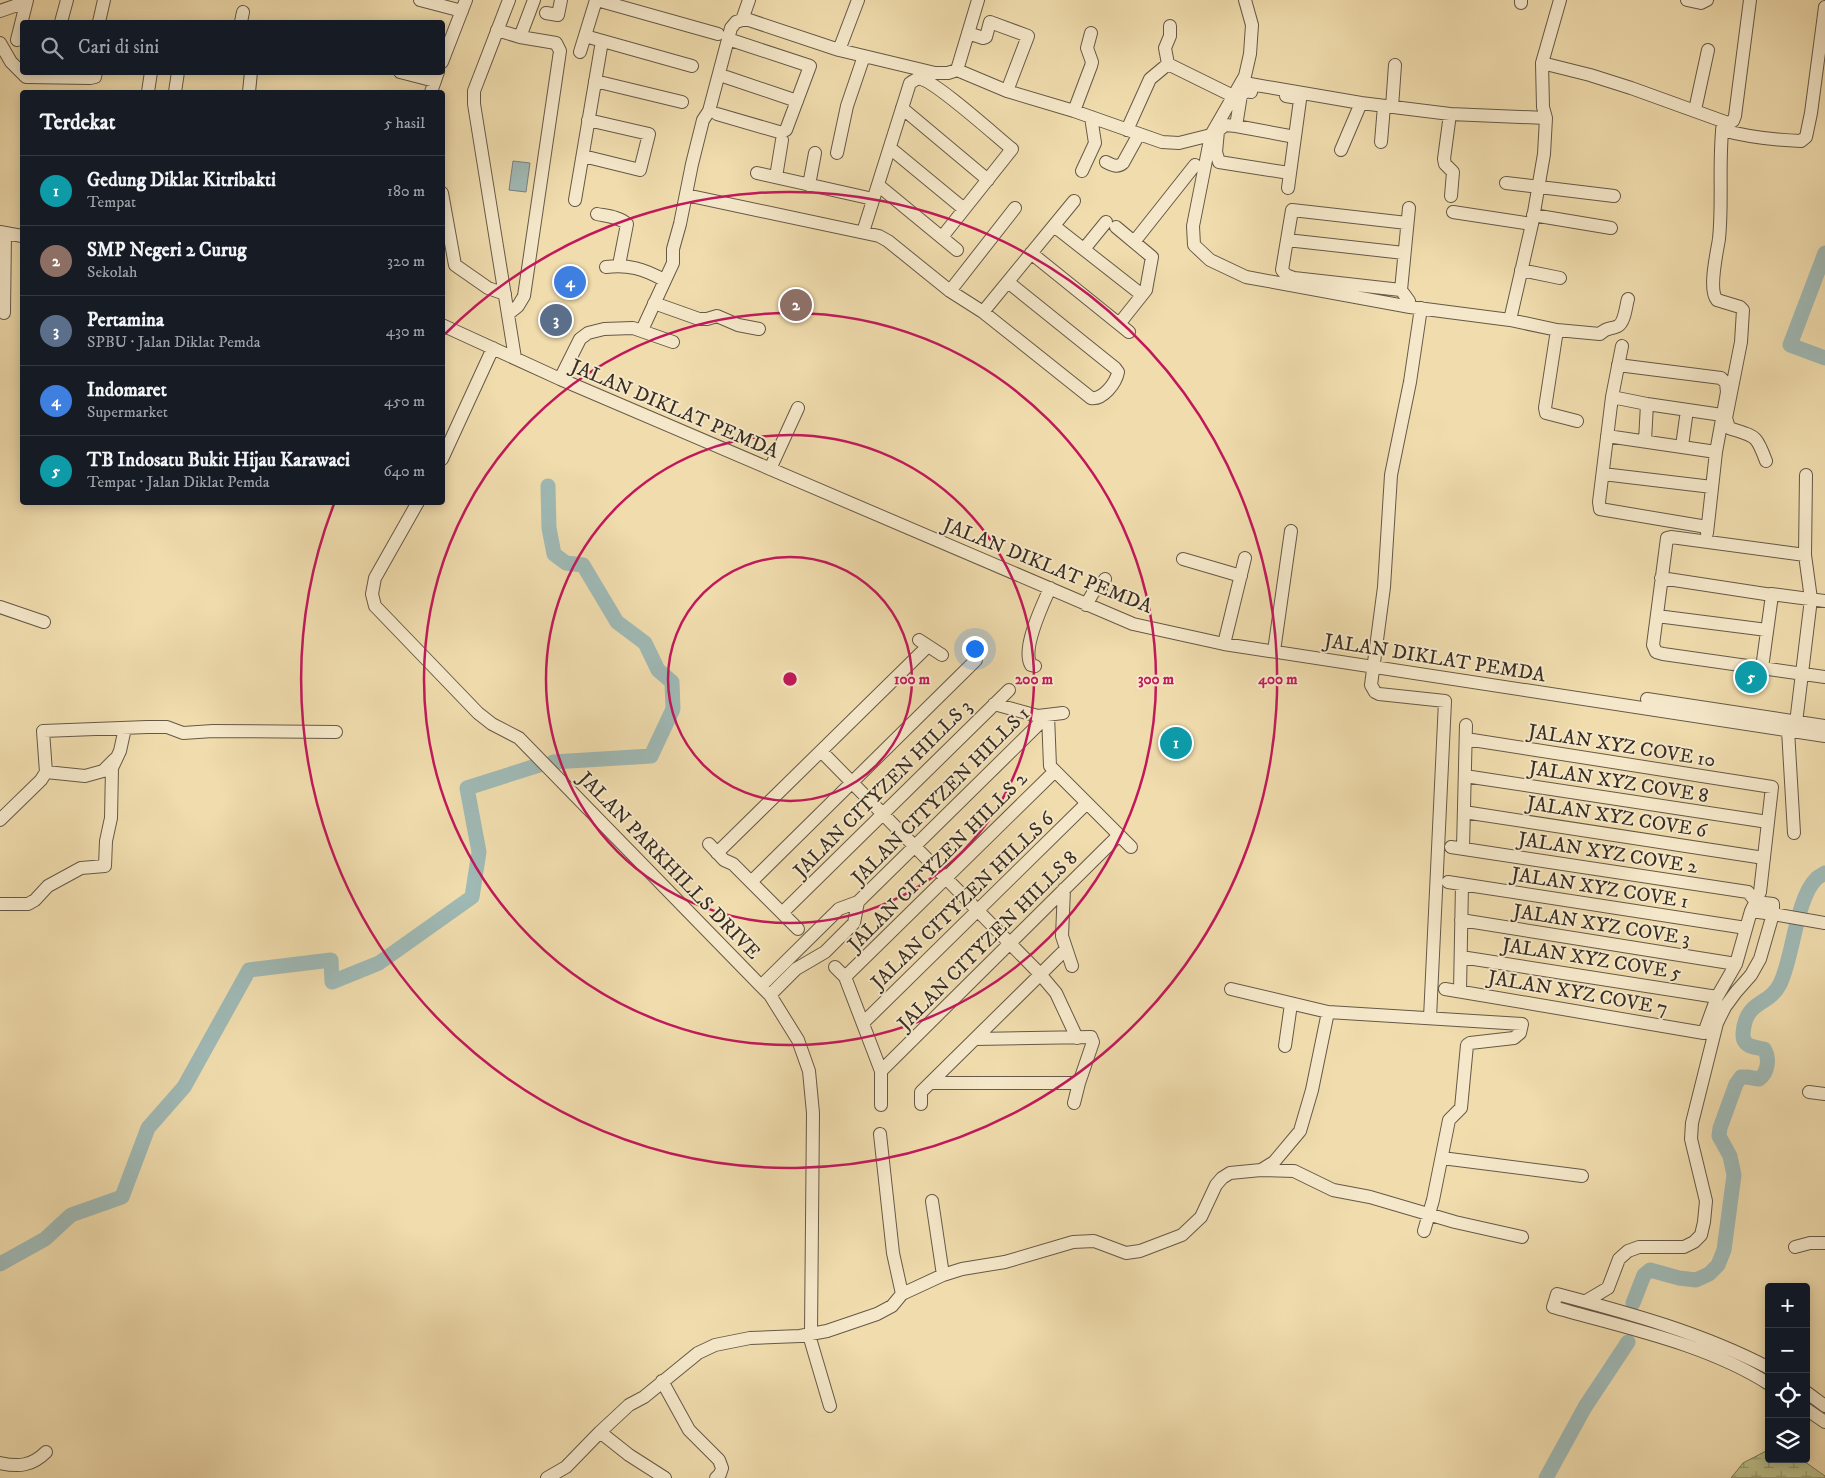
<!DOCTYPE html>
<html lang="id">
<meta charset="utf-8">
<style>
:root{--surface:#171b24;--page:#242831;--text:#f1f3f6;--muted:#9ea1a6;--line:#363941;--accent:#7c3aed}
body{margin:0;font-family:"IM FELL DW Pica",serif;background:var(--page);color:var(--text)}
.controls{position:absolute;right:15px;bottom:15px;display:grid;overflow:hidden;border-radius:5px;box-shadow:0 2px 12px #0003}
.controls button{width:45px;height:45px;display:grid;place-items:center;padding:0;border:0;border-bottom:1px solid var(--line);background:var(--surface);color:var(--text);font:25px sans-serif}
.you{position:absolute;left:974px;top:648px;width:18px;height:18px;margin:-12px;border:4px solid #fff;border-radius:50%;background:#1a73e8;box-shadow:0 0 0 8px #1a73e833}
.badge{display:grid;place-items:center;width:32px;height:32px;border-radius:50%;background:var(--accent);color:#fff;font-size:16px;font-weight:700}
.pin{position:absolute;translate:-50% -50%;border:2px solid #fff;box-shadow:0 1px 5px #0006}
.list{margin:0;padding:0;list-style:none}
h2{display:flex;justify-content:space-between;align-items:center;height:65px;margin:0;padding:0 20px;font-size:21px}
h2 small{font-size:16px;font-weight:400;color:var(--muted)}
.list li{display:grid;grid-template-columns:32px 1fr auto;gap:15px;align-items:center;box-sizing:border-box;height:70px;padding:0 20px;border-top:1px solid var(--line)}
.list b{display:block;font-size:19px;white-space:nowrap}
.list p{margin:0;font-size:16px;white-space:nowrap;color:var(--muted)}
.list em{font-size:16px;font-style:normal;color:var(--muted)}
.icon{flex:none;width:28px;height:28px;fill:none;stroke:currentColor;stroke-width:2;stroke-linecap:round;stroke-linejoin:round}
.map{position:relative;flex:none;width:1825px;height:1478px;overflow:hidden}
.search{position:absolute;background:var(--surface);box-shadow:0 2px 12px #0003;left:20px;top:20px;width:425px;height:55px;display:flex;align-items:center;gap:12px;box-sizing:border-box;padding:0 18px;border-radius:5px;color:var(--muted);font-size:19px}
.panel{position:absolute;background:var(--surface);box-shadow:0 2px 12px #0003;left:20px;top:90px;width:425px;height:415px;border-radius:5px}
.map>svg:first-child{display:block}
.wetland{fill:url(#wetland-marsh);stroke:#797657}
.water{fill:#9fb9b5;stroke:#75817b}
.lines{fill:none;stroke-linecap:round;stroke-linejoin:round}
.river{stroke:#9fb9b5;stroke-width:15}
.minor-casing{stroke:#655947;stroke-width:14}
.minor{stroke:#f5e8ca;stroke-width:12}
.ring{fill:none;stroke:#c2185b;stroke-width:2.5}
.labels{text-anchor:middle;stroke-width:4;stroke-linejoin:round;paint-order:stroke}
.street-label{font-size:20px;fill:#372d25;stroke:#f5e8ca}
.centre{fill:#c2185b;stroke:#f5e8ca;stroke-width:2.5}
.ring-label{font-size:15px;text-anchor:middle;font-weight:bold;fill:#c2185b;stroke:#f5e8ca;stroke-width:4;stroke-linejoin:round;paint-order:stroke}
</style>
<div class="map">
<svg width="1825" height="1478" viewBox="0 0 1825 1478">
<defs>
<pattern id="wetland-marsh" width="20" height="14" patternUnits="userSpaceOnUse" patternTransform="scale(1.25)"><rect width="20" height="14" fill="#bbc089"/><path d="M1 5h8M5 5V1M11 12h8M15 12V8" fill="none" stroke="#999c70"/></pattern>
</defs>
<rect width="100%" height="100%" fill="#f0dcad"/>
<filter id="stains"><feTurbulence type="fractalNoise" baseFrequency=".004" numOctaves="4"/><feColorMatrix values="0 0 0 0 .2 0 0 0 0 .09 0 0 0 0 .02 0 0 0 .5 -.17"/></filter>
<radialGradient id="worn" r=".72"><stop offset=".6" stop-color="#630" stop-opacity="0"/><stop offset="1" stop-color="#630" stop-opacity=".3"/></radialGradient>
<path class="wetland" d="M1768,1450L1769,1459H1801L1825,1476V1478H1731L1743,1463Z"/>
<path class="water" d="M513,161L530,163L526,192L509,190Z"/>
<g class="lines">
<path class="river" d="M1825,253L1790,345L1825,358
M548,486L549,528L554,554L566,563L583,565L617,622L645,643L658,670L672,682L673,709L651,756L553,762
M0,1264L45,1239L71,1215L122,1197L148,1128L184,1087L249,970L331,960L332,982L379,963L472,897L479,852L467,788L539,765
M1633,1303L1644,1275L1650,1270L1679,1278L1696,1280L1709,1274L1718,1265L1724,1250L1734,1175L1730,1156L1719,1136L1720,1128L1736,1084L1741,1077H1747L1759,1079C1768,1073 1770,1058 1764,1049C1754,1047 1742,1047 1743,1033C1746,999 1768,1007 1780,984C1793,958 1796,899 1816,879C1818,877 1822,875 1825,873
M1546,1478L1585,1407L1628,1342"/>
<g class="minor-casing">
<path id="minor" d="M420,0L462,11
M509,0L474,91V104L515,358
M597,0L718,34
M1687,0L1701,3L1707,0
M1521,3V0
M0,11L26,2
M546,13L558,15L561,0
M742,20H749L839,50L935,73H948L957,70L1007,91L1074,111L1162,142L1179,143L1211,135L1245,76L1250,54L1252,25L1245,0
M61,22L67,0
M99,22L104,0
M241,22L243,12
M497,30L520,37L556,43L560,51L524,296L518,306L508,314
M968,33L983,38L986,37L990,22L1028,36L1007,91
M585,36L692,66
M520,37L534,0
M17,40L27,0
M0,43L11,62L26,77L90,78L95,77L96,72
M839,50L858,0
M580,52L596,0
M442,62L466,0
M1542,63L1590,75L1631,88L1728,123L1733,121L1735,116L1750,0
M1168,64L1233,96
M957,70L978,0
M400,72L435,81
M726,77L797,101
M595,81L682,102
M1242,81L1250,84L1361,103L1450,114L1546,118
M148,92L151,72
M175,92L178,72
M249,92L251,72
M431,92L438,72
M1251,92L1247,91L1241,95L1236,126L1225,125L1218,131L1216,152L1219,162L1289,173
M1286,96L1298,98L1300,100L1288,188
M1392,107L1395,65
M902,108L988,180
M1695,110L1708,50
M1074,111L1091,66L1092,62L1087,48L1091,33
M717,114L779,132L786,130L810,66L728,39
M1450,114L1444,159L1445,164L1453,172L1451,196
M1723,122C1718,161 1723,200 1719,239C1717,252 1708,290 1717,300L1740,307L1743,310L1741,342L1726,418L1729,428C1756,437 1756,434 1766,461
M1236,126L1295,137
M1127,130L1150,79L1168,64L1165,48L1170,36V26
M1722,130C1748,137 1774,140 1801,141L1806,137L1811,113L1825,7
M1211,135L1193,226L1194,245L1210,260L1246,277L1410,307L1510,320L1557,330L1600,334C1608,326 1610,330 1618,326C1625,322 1626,305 1628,299
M1381,142L1384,106
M890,148L964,209
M1341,150L1361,103
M837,153L847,106L864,56
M583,156L640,170L649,134L588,120
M1106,162C1112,165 1117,168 1123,163L1139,134
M1082,171L1095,143L1091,117
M757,173L873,199
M776,177L782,140
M1506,183L1614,196
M809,185L815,153
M878,185L957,250
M442,193L455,265L488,288L505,294
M686,195L879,236L888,241L950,291L983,312L1091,398C1103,400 1116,383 1118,372L1115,368L1008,282
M575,200L602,41
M1409,208L1401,290L1409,301L1410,307
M1453,212L1532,224
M597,214C607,216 620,217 627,224L619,265
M1533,215L1611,228
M1054,226L1142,295
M1116,227L1152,257L1146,290L1119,324
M0,232L22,236
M863,232L910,83C914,81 916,78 921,79C936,82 996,136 1012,149L942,237
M1287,240L1404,253
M1134,242L1195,165
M1084,249L1106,222
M1031,253L1129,332
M606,267C628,264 644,269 664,280
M1521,270L1560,278
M1401,290L1294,278L1286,275L1282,270L1292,210L1407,223
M950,291L1015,208
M654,303L699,319H707L717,316L738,325L759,329
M1421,308L1410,382L1391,475L1384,587L1371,685L1375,692L1379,694L1445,701L1430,1018
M983,312L1074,201
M4,313L5,233
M1510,320L1532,224L1544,154L1546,118L1543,107L1542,63L1560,0
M442,325L560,379L1133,624L1224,644L1825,736
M642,330L673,263V249L680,224L692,164L703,120L709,111L731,28L736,22L742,20L749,0
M1557,330L1545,408L1546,413L1577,421
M1622,346L1612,397L1599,502L1600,509L1707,527
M1618,365L1721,378L1726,383L1727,392L1716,452L1707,533
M560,379L580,339L588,333L604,329L633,328L673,342
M1612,397L1647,404L1722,415
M1607,436L1716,452
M1645,441L1647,404
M1682,446L1687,410
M442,459L493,348
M770,469L798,408
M1603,474L1712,487
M418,502L375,578L372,594L375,606L478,713L492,724L519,738L761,986L770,995L798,1040L809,1071L813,1113L811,1331
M1805,555L1671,537L1667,538L1653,645L1656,652L1663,654L1825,677
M1183,559L1241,576
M1661,578L1772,595L1762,668
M1771,594L1825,601
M1086,605L1094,591L1101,588L1105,579
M0,607L44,622
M1657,616L1767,630
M919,640L942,655
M1224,644L1245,558
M1274,651L1291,531
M1035,666L1031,665C1021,649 1043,604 1050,588
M1647,699L1825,726
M994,704L1038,716L1063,713
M1048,715L1050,766L1131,847
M1788,730L1794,833
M1795,731L1811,599L1805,555L1806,475
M821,751L1040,974L1056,993L1077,1038
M46,772L85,776L103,771L115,759
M1465,776L1768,822
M1464,812L1764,858
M0,820L41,780L46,772L43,731L147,727H167L183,733L213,731L336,732
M709,844L724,860L733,864L798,929
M1451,847L1748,892L1756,902
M1463,848L1466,725
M717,853L928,646
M751,882L976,660
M1448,882L1746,928
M1064,889L1062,936L1072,966
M0,904H28L35,900L48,886L81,868L105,866L106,841L111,818L112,768L120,751L125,728
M1751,911L1773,914V904L1756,902
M782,913L1009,690
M1461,920L1736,964
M1461,957L1717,997
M835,967L845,977L881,1071V1105
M845,977L1055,771
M761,986L839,909L858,902L1048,715
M1231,989L1328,1012L1522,1024L1520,1033L1514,1038L1470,1043L1467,1045L1461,1108L1449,1120L1433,1200L1424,1231
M1445,989L1704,1033L1717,997L1736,964L1751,911L1760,892L1772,787L1466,739
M1460,991L1462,884
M770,995L796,969L825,952L854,923L858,902
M863,1023L1087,803
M975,1039L1091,1037L1093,1042L1079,1083L1074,1103
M1285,1046L1291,1004
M881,1071L1119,835
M931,1083H1079
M1809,1092L1825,1094
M921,1104V1092L1066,949
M880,1134L893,1253L902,1294
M1442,1158L1582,1176
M1261,1170L1294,1171L1333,1190L1370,1197L1455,1222L1522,1237
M932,1201L943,1275
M1795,1247L1810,1243H1825
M1586,1301L1608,1288L1619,1259L1628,1251L1639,1247H1684L1694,1242L1701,1235L1704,1222L1706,1201L1691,1139L1692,1123L1717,1023L1725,1007L1736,992L1751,975L1760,959L1773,914L1825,923
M809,1335L830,1406
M1769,1368C1702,1333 1629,1313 1557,1294L1553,1307C1623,1327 1707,1344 1769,1384
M662,1381L689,1430L719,1460L722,1468L720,1474L716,1478
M1806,1392L1825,1406
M1806,1409L1825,1422
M600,1432L629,1455L665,1478
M0,1463C19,1467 32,1466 46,1452
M547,1478L566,1467L600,1432L629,1405L644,1397L698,1353L715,1345L750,1338L800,1336L827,1331L877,1314L892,1306L902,1294L943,1275L962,1269L1005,1262L1073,1242L1094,1241L1126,1253L1140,1251L1182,1235L1201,1217L1216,1185L1222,1178L1230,1173L1261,1170L1274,1162L1300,1131L1312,1090L1328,1012"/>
</g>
<use href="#minor" class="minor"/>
</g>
<g class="ring">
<circle cx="790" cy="679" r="122"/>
<circle cx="790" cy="679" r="244"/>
<circle cx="790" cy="679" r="366"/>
<path d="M445 334A488 488 0 1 1 334 504"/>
</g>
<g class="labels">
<g class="street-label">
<text transform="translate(675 408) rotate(23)" y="7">JALAN DIKLAT PEMDA</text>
<text transform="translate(1048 565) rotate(22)" y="7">JALAN DIKLAT PEMDA</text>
<text transform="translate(1435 657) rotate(9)" y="7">JALAN DIKLAT PEMDA</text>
<text transform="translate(1622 745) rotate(9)" y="7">JALAN XYZ COVE 10</text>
<text transform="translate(1619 781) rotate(9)" y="7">JALAN XYZ COVE 8</text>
<text transform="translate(882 788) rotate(-45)" y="7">JALAN CITYZEN HILLS 3</text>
<text transform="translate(940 795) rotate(-45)" y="7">JALAN CITYZEN HILLS 1</text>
<text transform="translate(1617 816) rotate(9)" y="7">JALAN XYZ COVE 6</text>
<text transform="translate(1608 852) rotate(9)" y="7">JALAN XYZ COVE 2</text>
<text transform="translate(937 861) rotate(-45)" y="7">JALAN CITYZEN HILLS 2</text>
<text transform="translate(670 865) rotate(46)" y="7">JALAN PARKHILLS DRIVE</text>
<text transform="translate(1600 887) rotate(9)" y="7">JALAN XYZ COVE 1</text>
<text transform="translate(962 900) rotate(-44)" y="7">JALAN CITYZEN HILLS 6</text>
<text transform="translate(1602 924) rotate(9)" y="7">JALAN XYZ COVE 3</text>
<text transform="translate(987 940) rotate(-45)" y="7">JALAN CITYZEN HILLS 8</text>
<text transform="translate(1592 958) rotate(9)" y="7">JALAN XYZ COVE 5</text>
<text transform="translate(1578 992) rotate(10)" y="7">JALAN XYZ COVE 7</text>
</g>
</g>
<circle cx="790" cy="679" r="8" class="centre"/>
<g class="ring-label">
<text x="912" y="684">100 m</text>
<text x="1034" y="684">200 m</text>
<text x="1156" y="684">300 m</text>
<text x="1278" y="684">400 m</text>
</g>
<rect width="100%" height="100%" filter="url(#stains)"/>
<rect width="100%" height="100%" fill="url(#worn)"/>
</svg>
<div class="controls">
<button>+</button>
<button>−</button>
<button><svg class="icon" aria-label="locate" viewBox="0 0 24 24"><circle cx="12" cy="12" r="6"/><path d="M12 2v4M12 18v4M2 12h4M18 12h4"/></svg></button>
<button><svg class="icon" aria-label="layers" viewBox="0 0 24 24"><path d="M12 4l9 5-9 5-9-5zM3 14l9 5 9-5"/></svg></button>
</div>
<div class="you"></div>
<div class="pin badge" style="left:1176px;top:743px;background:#0f9aa8">1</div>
<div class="pin badge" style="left:796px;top:305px;background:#8d6e63">2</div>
<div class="pin badge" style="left:556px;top:320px;background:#5c6f8a">3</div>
<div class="pin badge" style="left:570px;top:282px;background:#3f7fe0">4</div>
<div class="pin badge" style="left:1751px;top:677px;background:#0f9aa8">5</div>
<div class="search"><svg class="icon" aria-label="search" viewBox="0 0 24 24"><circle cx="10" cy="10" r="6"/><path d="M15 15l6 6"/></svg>Cari di sini</div>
<section class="panel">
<h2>Terdekat<small>5 hasil</small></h2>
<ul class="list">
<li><span class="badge" style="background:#0f9aa8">1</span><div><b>Gedung Diklat Kitribakti</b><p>Tempat</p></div><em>180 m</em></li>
<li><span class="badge" style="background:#8d6e63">2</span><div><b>SMP Negeri 2 Curug</b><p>Sekolah</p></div><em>320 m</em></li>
<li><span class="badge" style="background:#5c6f8a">3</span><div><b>Pertamina</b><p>SPBU · Jalan Diklat Pemda</p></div><em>430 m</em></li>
<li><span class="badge" style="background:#3f7fe0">4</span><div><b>Indomaret</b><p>Supermarket</p></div><em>450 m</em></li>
<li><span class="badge" style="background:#0f9aa8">5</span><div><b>TB Indosatu Bukit Hijau Karawaci</b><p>Tempat · Jalan Diklat Pemda</p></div><em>640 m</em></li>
</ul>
</section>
</div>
